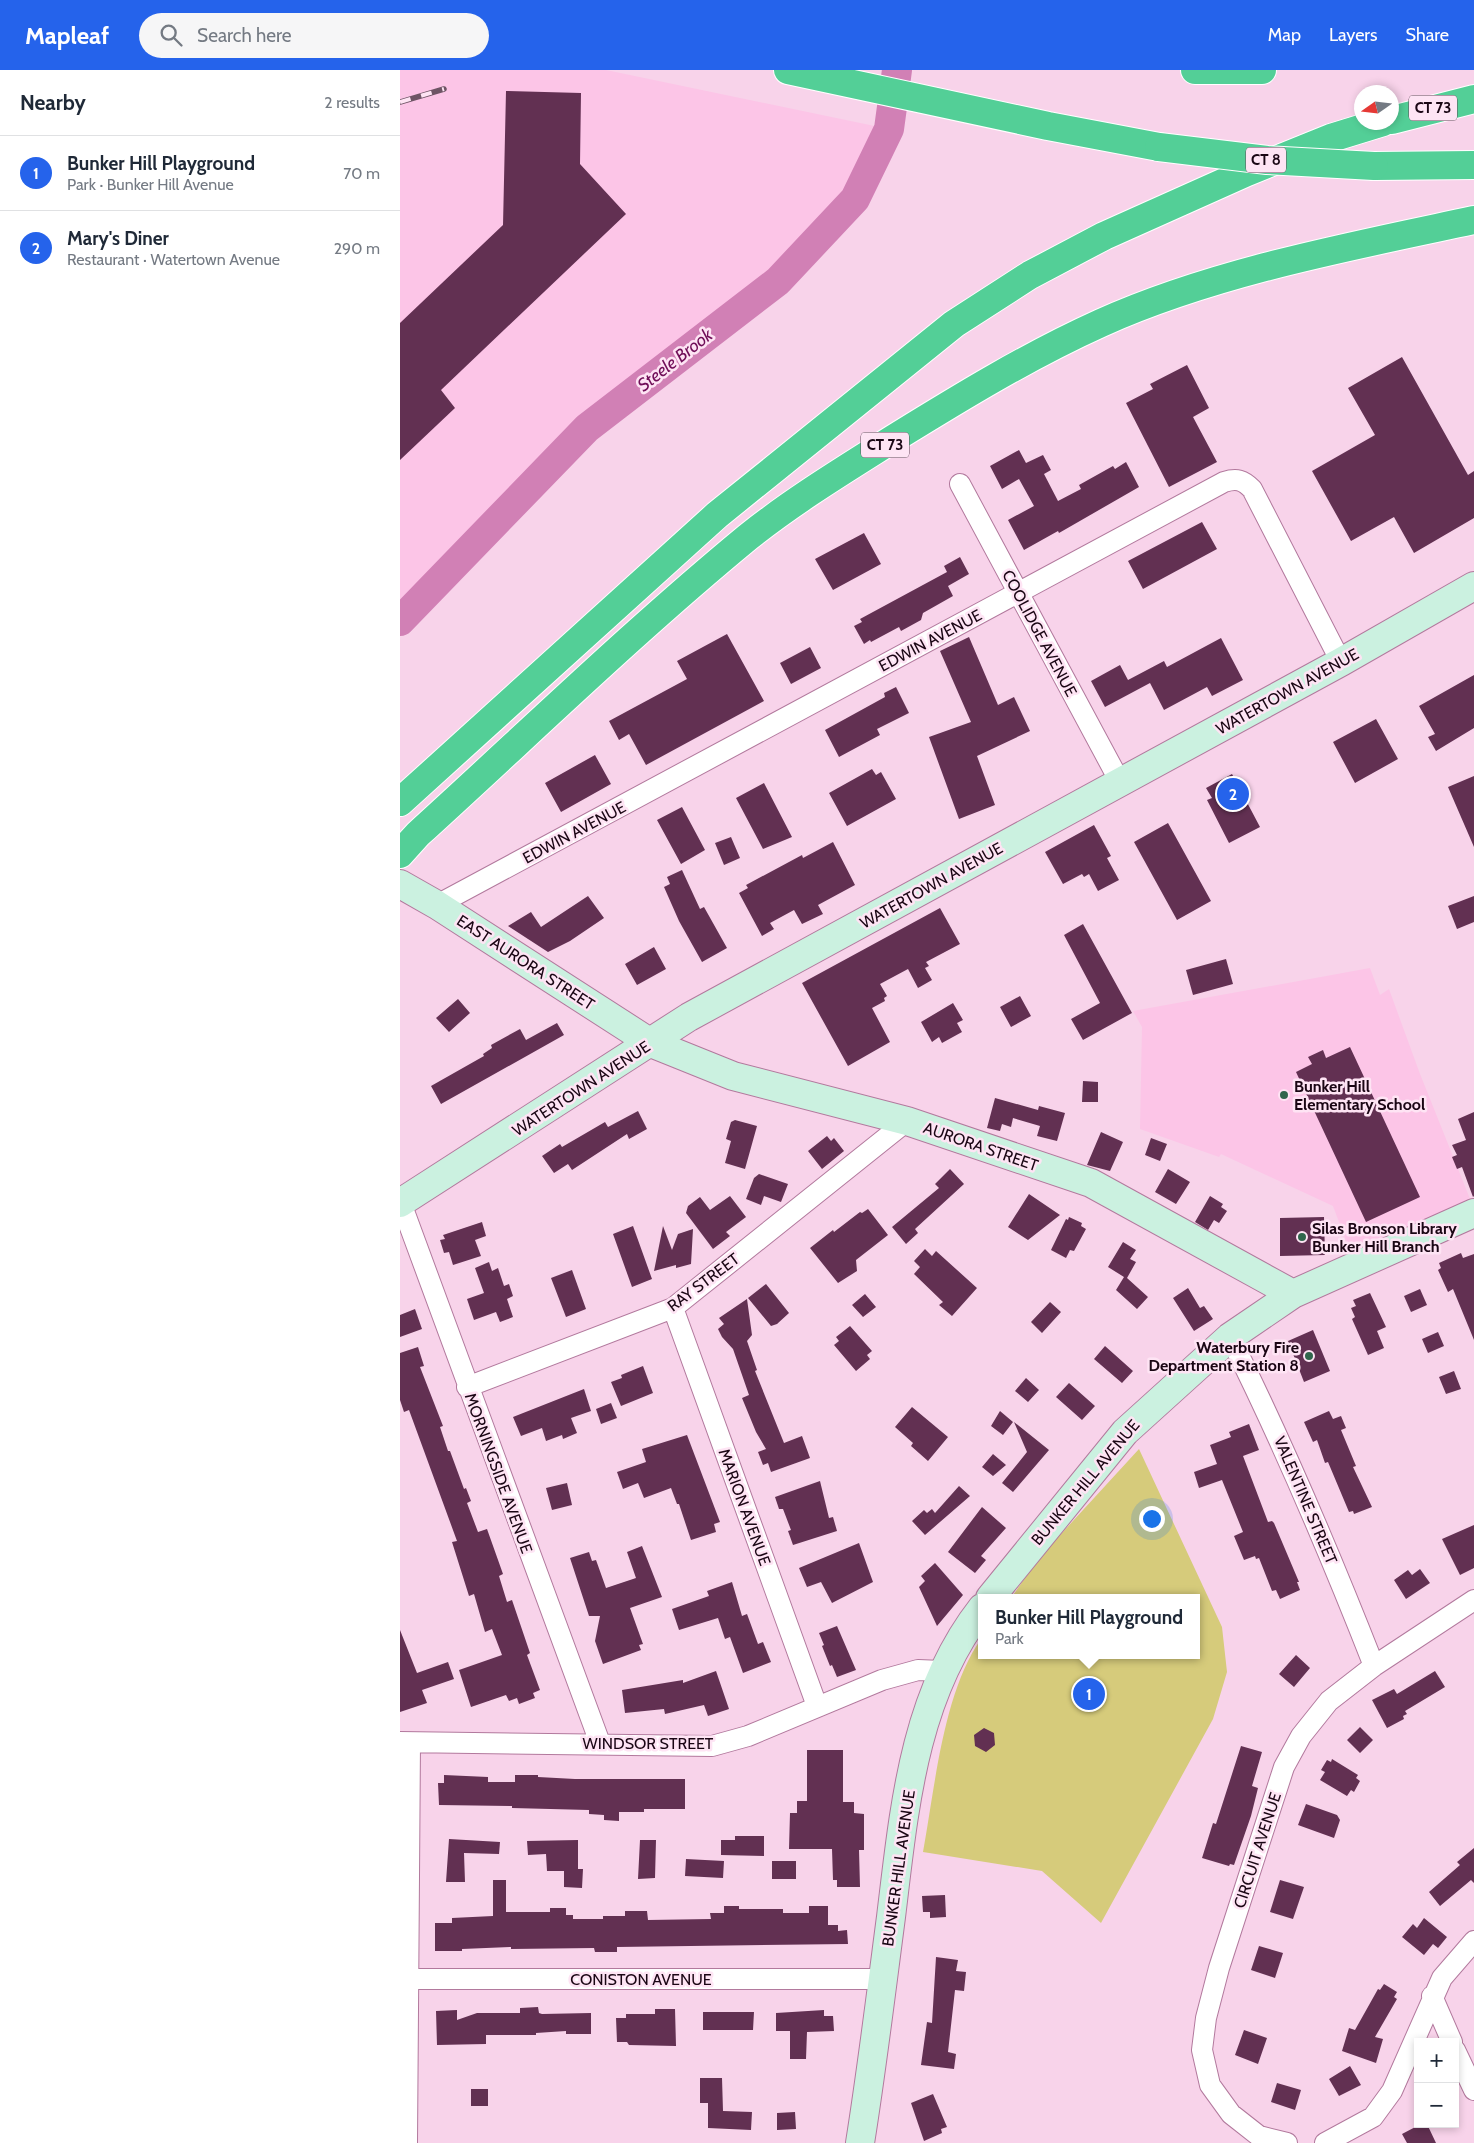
<!DOCTYPE html>
<meta charset="utf-8">
<style>
:root{--surface:#fff;--page:#f6f6f7;--text:#1f2937;--muted:#747a83;--line:#e0e1e3;--accent:#2563eb}
body{margin:0;font-family:Cabin,sans-serif;background:var(--page);color:var(--text)}
.controls{position:absolute;right:15px;bottom:15px;display:grid;overflow:hidden;border-radius:0px;box-shadow:0 2px 8px #0003}
.controls button{width:45px;height:45px;display:grid;place-items:center;padding:0;border:0;border-bottom:1px solid var(--line);background:var(--surface);color:var(--text);font:25px sans-serif}
.compass{position:absolute;left:954px;top:15px;width:45px;height:45px;border-radius:50%;background:var(--surface);box-shadow:0 2px 8px #0003;rotate:256deg}
.you{position:absolute;left:751px;top:1448px;width:18px;height:18px;margin:-12px;border:4px solid #fff;border-radius:50%;background:#1a73e8;box-shadow:0 0 0 8px #1a73e833}
.badge{display:grid;place-items:center;width:32px;height:32px;border-radius:50%;background:var(--accent);color:#fff;font-size:16px;font-weight:700}
.pin{position:absolute;translate:-50% -50%;border:2px solid #fff;box-shadow:0 1px 5px #0006}
.popup{position:absolute;left:578px;top:1524px;width:222px;height:65px;box-sizing:border-box;display:grid;place-content:center;border-radius:0px;background:var(--surface);filter:drop-shadow(0 1px 4px #0005);font-size:16px;white-space:nowrap;color:var(--muted)}
.popup b{font-size:19px;color:var(--text)}
.popup::after{content:'';position:absolute;left:50%;top:100%;margin-left:-10px;border:10px solid transparent;border-top-color:var(--surface)}
.list{margin:0;padding:0;list-style:none}
h2{display:flex;justify-content:space-between;align-items:center;height:65px;margin:0;padding:0 20px;font-size:21px}
h2 small{font-size:16px;font-weight:400;color:var(--muted)}
.list li{display:grid;grid-template-columns:32px 1fr auto;gap:15px;align-items:center;box-sizing:border-box;height:75px;padding:0 20px;border-top:1px solid var(--line)}
.list b{display:block;font-size:19px;white-space:nowrap}
.list p{margin:0;font-size:16px;white-space:nowrap;color:var(--muted)}
.list em{font-size:16px;font-style:normal;color:var(--muted)}
.icon{flex:none;width:28px;height:28px;fill:none;stroke:currentColor;stroke-width:2;stroke-linecap:round;stroke-linejoin:round}
.map{position:relative;flex:none;width:1074px;height:2073px;overflow:hidden}
header{display:flex;align-items:center;gap:30px;box-sizing:border-box;height:70px;padding:0 25px;background:var(--accent);color:#fff}
header strong{font-size:24px}
nav{display:flex;gap:28px;margin-inline-start:auto;font-size:18px}
.search{width:350px;height:45px;background:var(--page);display:flex;align-items:center;gap:12px;box-sizing:border-box;padding:0 18px;border-radius:28px;color:var(--muted);font-size:19px}
main{display:flex}
aside{flex:1;background:var(--surface)}
.map>svg:first-child{display:block}
.built{fill:#fcc5e7}
.green{fill:#d6cb7b}
.lines{fill:none;stroke-linecap:round;stroke-linejoin:round}
.river{stroke:#d180b5;stroke-width:30}
.building{fill:#623052}
.minor-casing{stroke:#b2799d;stroke-width:22}
.secondary-casing{stroke:#b2799d;stroke-width:30}
.motorway-casing{stroke:#fff;stroke-width:30}
.minor{stroke:#fff;stroke-width:20}
.secondary{stroke:#cbf1e0;stroke-width:28}
.motorway{stroke:#53cf97;stroke-width:28}
.rail-casing{stroke:#6e5465;stroke-width:5.5}
.rail{stroke:#fee4f4;stroke-width:4;stroke-dasharray:11;stroke-linecap:butt}
.motorway-bridge-casing{stroke:#fff;stroke-width:30;stroke-linecap:butt}
.motorway-bridge{stroke:#53cf97;stroke-width:28}
.poi-dot{fill:#30664c;stroke:#fee4f4;stroke-width:2}
.labels{text-anchor:middle;stroke-width:5;stroke-linejoin:round;paint-order:stroke}
.shield{fill:#fee4f4;stroke:#5e4957;stroke-width:1}
.shield-label{font-size:15px;font-weight:bold;fill:#1a0614}
.street-label{font-size:16px;fill:#1a0614;stroke:#fee4f4}
.poi-label{font-size:16px;font-weight:bold;fill:#1a0614;stroke:#fee4f4;text-anchor:start}
.water-label{font-size:18px;font-style:italic;fill:#700e58;stroke:#fee4f4}
</style>
<header>
<strong>Mapleaf</strong>
<div class="search"><svg class="icon" aria-label="search" viewBox="0 0 24 24"><circle cx="10" cy="10" r="6"/><path d="M15 15l6 6"/></svg>Search here</div>
<nav><a>Map</a><a>Layers</a><a>Share</a></nav>
</header>
<main>
<aside>
<h2>Nearby<small>2 results</small></h2>
<ul class="list">
<li><span class="badge">1</span><div><b>Bunker Hill Playground</b><p>Park · Bunker Hill Avenue</p></div><em>70 m</em></li>
<li><span class="badge">2</span><div><b>Mary's Diner</b><p>Restaurant · Watertown Avenue</p></div><em>290 m</em></li>
</ul>
</aside>
<div class="map">
<svg width="1074" height="2073" viewBox="0 0 1074 2073">
<rect width="100%" height="100%" fill="#f8d3ea"/>
<path class="built" d="M0,0H206L489,59L455,129L378,211L187,358L0,551Z
M970,898L980,925L989,919L1020,1004L1070,1129L951,1184L933,1136L821,1084L819,1087L740,1059L742,957L733,941Z"/>
<path class="green" d="M739,1379L822,1557L827,1602L813,1649L701,1853L642,1801L523,1782C535,1717 543,1623 581,1569L582,1585H796V1528H611L639,1488Z"/>
<g class="lines">
<path class="river" d="M0,551L187,358L378,211L455,129L489,59L497,0"/>
</g>
<path class="building" d="M106,21L181,23L180,94L226,144L41,320L55,338L0,390V253L103,155Z
M1002,287L1068,405L1074,401V448L1014,483L994,447L951,471L912,401L975,365L948,318Z
M787,295L809,338L793,347L817,392L769,417L726,333L753,319L750,314Z
M619,380L626,393L643,385L651,400L644,404L658,431L681,419L679,415L713,396L715,399L726,392L739,417L659,463L658,461L624,480L608,450L634,436L619,409L602,419L590,396Z
M802,452L817,479L743,519L728,491Z
M464,463L481,494L433,520L415,489Z
M560,487L569,504L548,516L553,526L523,543L521,550L501,561L499,557L471,572L470,570L464,574L454,556L462,552L460,549L547,502L544,496Z
M327,564L364,631L246,695L229,664L219,670L209,651L287,609L277,591Z
M569,567L598,635L614,627L630,661L577,686L595,735L559,749L529,667L571,652L540,581Z
M821,568L843,610L812,626L807,617L764,640L750,613L705,637L691,611L720,595L728,610L764,591L767,597Z
M410,577L421,598L391,614L380,593Z
M1074,605V658L1036,681L1028,667L1035,664L1019,636Z
M496,617L509,643L477,659L480,665L439,687L425,660L485,627L484,623Z
M976,649L998,689L955,713L933,672Z
M195,685L211,714L161,742L145,713Z
M472,699L476,705L481,702L496,729L447,756L429,723Z
M832,704L860,757L829,773L807,730L812,728L806,718Z
M1074,706V777L1048,717Z
M364,713L392,767L363,779L336,728Z
M282,737L305,780L281,794L257,750Z
M768,753L811,831L777,850L734,772Z
M694,755L711,786L707,788L719,810L698,821L689,804L684,807L682,804L663,814L645,782Z
M331,767L340,788L324,795L315,773Z
M433,772L455,815L418,835L423,844L402,854L394,840L370,853L374,859L362,866L339,823L348,818L346,815L402,785L403,788Z
M282,800L300,839L304,837L327,878L302,892L279,851L264,817L270,814L267,807Z
M188,826L204,848L170,871L148,882L108,856L131,842L141,857Z
M1074,826V852L1057,859L1048,836Z
M540,838L560,874L526,892L529,896L525,898L532,910L518,918L508,899L480,914L487,926L484,928L485,931L472,938L490,972L448,996L402,913Z
M683,854L732,943L683,970L671,949L700,933L664,865Z
M254,877L266,899L237,915L225,894Z
M826,889L833,914L793,925L786,900Z
M620,926L631,946L611,957L600,937Z
M58,929L70,943L49,962L36,948Z
M553,933L563,950L557,953L562,962L542,973L539,967L532,972L521,952Z
M157,953L164,965L41,1034L31,1016L84,986L83,984L92,978L91,975L120,959L126,970Z
M950,977L1020,1127L966,1152L896,1002L912,994L908,987L923,980L926,988Z
M683,1011L698,1012V1032H682Z
M595,1028L638,1040L639,1036L665,1043L657,1071L637,1066L640,1056L613,1048L611,1057L602,1054L600,1061L587,1058Z
M238,1041L247,1059L229,1069L227,1064L172,1100L168,1094L154,1103L142,1086L160,1074L162,1077L205,1052L208,1057Z
M1074,1042V1126L1073,1127L1062,1097L1057,1099L1052,1087L1057,1085L1052,1075L1066,1070L1058,1049Z
M335,1050L357,1056L345,1099L325,1093L331,1071L326,1069L331,1052Z
M701,1062L723,1072L710,1101L687,1095Z
M427,1066L431,1071L434,1068L444,1081L422,1099L408,1081Z
M751,1068L767,1074L760,1091L745,1085Z
M550,1099L564,1114L515,1159L518,1163L506,1174L492,1157L539,1118L535,1114Z
M768,1099L790,1112L776,1134L755,1122Z
M359,1104L388,1114L381,1132L364,1126L361,1135L346,1129L354,1108Z
M629,1124L660,1145L628,1170L608,1157Z
M330,1126L346,1147L326,1162L330,1166L313,1179L286,1143L288,1136L300,1127L310,1140Z
M810,1126L823,1134L821,1137L827,1141L819,1153L814,1150L808,1160L795,1152Z
M468,1139L488,1165L456,1190L457,1201L438,1213L410,1178L433,1160L434,1162L460,1142L462,1143Z
M669,1147L682,1153L681,1156L686,1159L674,1181L670,1180L666,1188L651,1180L666,1149L668,1150Z
M924,1147L925,1185L880,1186V1148Z
M82,1152L86,1166L75,1170L81,1186L53,1195L49,1182L44,1183L40,1170L45,1169L43,1165Z
M233,1156L252,1209L232,1217L213,1164Z
M263,1156L272,1180L278,1164L293,1159L291,1194L276,1198V1195L254,1201Z
M723,1172L736,1180L730,1189L736,1192L727,1208L748,1227L737,1239L716,1220L724,1207L708,1197Z
M525,1179L532,1186L536,1181L577,1218L552,1246L539,1235L543,1232L514,1204L520,1197L514,1191Z
M1061,1183L1063,1188L1074,1184V1270L1053,1219L1048,1222L1038,1200L1041,1198L1039,1193Z
M89,1192L92,1201L98,1198L104,1216L109,1214L113,1226L107,1229L113,1247L100,1252L96,1242L74,1250L67,1229L84,1223L75,1198Z
M172,1200L186,1239L166,1247L151,1208Z
M366,1214L389,1243L377,1254L371,1256L348,1228Z
M788,1218L800,1238L804,1236L813,1249L794,1261L773,1228Z
M1020,1219L1027,1235L1011,1242L1004,1226Z
M970,1223L986,1257L977,1261L984,1278L968,1285L952,1249L955,1247L951,1238L956,1236L953,1230Z
M465,1224L476,1237L463,1247L452,1235Z
M347,1229L352,1265L347,1271L357,1300L355,1301L384,1373L402,1366L410,1388L371,1402L368,1393L363,1395L358,1382L366,1379L356,1362L342,1328L349,1325L333,1279L322,1267L318,1259L324,1254L319,1248Z
M650,1232L661,1242L642,1263L631,1252Z
M15,1239L22,1259L0,1267V1245Z
M450,1256L472,1281L467,1285L470,1289L456,1301L434,1275L439,1271L436,1267Z
M913,1260L930,1301L904,1312L888,1271Z
M1038,1262L1044,1276L1028,1283L1022,1269Z
M705,1276L733,1301L722,1313L694,1289Z
M18,1277L24,1296L20,1297L43,1356L40,1357L48,1381H50L64,1419L66,1418L71,1431L67,1433L78,1462L87,1459L103,1504L99,1506L107,1532L112,1530L130,1583L127,1585L140,1620L133,1623L135,1628L119,1634L117,1628L109,1631L106,1625L71,1637L59,1600L102,1585L92,1559L85,1562L74,1524L69,1526L52,1472L57,1471L9,1340L4,1342L0,1330V1283Z
M243,1296L253,1323L221,1336L211,1312L222,1308L221,1305Z
M1054,1301L1061,1319L1046,1324L1039,1307Z
M626,1308L639,1320L628,1332L615,1321Z
M669,1313L695,1336L682,1350L656,1327Z
M184,1319L191,1341L171,1348L177,1363L163,1369L162,1365L146,1371L142,1358L121,1366L113,1347Z
M211,1333L217,1348L201,1354L196,1339Z
M512,1337L548,1367L528,1391L511,1376L513,1373L495,1357Z
M600,1341L613,1352L603,1365L591,1356Z
M929,1341L933,1349L941,1346L946,1358L941,1360L956,1396L953,1397L972,1437L954,1444L953,1441L949,1442L928,1392L925,1393L917,1370L913,1372L904,1352Z
M614,1352L649,1380L613,1422L602,1413L627,1382Z
M849,1354L859,1380L843,1386L868,1452L872,1451L874,1453L899,1512H897L900,1520L880,1529L876,1520L872,1521L859,1488L856,1489L855,1486L844,1490L834,1466L843,1462L822,1410L799,1418L794,1402L817,1394L810,1375L831,1367L829,1362Z
M287,1365L320,1452L314,1454L316,1462L291,1470L279,1434H277L271,1418L244,1428L238,1413L223,1419L217,1402L246,1392L242,1379Z
M593,1384L606,1395L593,1406L582,1397Z
M420,1411L429,1448L433,1447L437,1461L393,1475L388,1461L391,1460L383,1439H379L375,1427Z
M167,1413L172,1435L152,1440L146,1418Z
M559,1416L570,1426L525,1465L512,1451L524,1440L527,1443L532,1439L535,1443Z
M582,1437L606,1458L581,1486L586,1490L575,1503L548,1482Z
M1074,1455V1498L1060,1505L1042,1469Z
M459,1473L473,1512L432,1533L421,1512L407,1517L399,1498Z
M242,1476L262,1527L230,1538L243,1574L239,1575L241,1580L203,1594L195,1571L200,1546H189L170,1488L189,1482L192,1491L196,1490L206,1518L236,1508L227,1482Z
M535,1493L563,1525L537,1556L519,1517L525,1511L521,1506Z
M1020,1499L1030,1513L1006,1529L994,1510L1008,1500L1012,1505Z
M332,1512L342,1546L347,1544L358,1574L363,1572L371,1592L343,1603L330,1567L325,1569L318,1548L279,1560L272,1539L309,1526L307,1521Z
M437,1556L456,1600L437,1607L432,1595L430,1596L422,1576L424,1575L419,1563Z
M0,1560L17,1603L48,1592L54,1609L22,1620L27,1633L0,1642Z
M896,1585L910,1598L894,1617L879,1604Z
M316,1601L329,1639L308,1646L304,1635L265,1644L264,1639L225,1643L222,1620L283,1610V1613Z
M1035,1601L1045,1617L1005,1641L1007,1644L1003,1646L1004,1649L987,1658L972,1630L994,1619L997,1624Z
M960,1657L973,1670L960,1683L947,1670Z
M584,1658L594,1663L595,1675L586,1682L575,1676L574,1665Z
M841,1676L862,1682L852,1716L858,1718L851,1746L834,1795L830,1794L829,1796L802,1788L813,1753L816,1754Z
M407,1680H443V1732H454V1743L464,1744V1780H459L460,1817H437V1810H433L432,1779H389L390,1743H397V1731H407Z
M932,1689L958,1705L956,1708L960,1711L954,1722L951,1720L947,1726L920,1710L925,1702L921,1700L927,1690L931,1692Z
M44,1705L88,1707V1712H115V1705H138V1707L175,1709H285V1739H244V1742H219V1751L204,1750V1745L189,1744V1740L112,1738V1736L39,1735L38,1713H44Z
M906,1734L937,1745L940,1750L934,1768L898,1755Z
M335,1766H364V1786L321,1785V1770H335Z
M49,1769L100,1772L99,1784L64,1783L65,1812H46Z
M178,1770V1799H183L182,1818L164,1817V1801H147L146,1784L128,1785L127,1771Z
M240,1770H256L255,1808L238,1809Z
M1074,1778V1813L1071,1810L1040,1836L1029,1822L1060,1795L1057,1792Z
M286,1789L324,1791L323,1808L285,1806Z
M372,1791H396V1809H372Z
M93,1810H106V1842H150V1838H166V1845H173V1849H203V1846H225V1841H247L248,1850L311,1849L310,1843H324V1836H339V1839H383V1843H409V1836H428V1855H438V1861L447,1860L448,1874L217,1877V1882H195L194,1878L111,1879V1877L62,1879V1881H35V1853H52V1848L93,1846Z
M880,1810L904,1817L893,1849L870,1842Z
M545,1825L546,1847L530,1848V1842H523L522,1826Z
M1024,1848L1047,1867L1038,1878L1033,1874L1024,1885L1002,1867L1013,1854L1017,1858Z
M859,1876L883,1883L875,1908L851,1900Z
M536,1887L558,1890L556,1901L566,1902L564,1921L555,1920L548,1982L556,1984L554,1999L521,1995L527,1952L532,1953Z
M984,1914L997,1922L994,1927L997,1929L975,1967L983,1969L976,1993L942,1981L949,1958L955,1960L978,1919L980,1920Z
M138,1937L139,1943L142,1944L191,1943V1964H166V1961L136,1963V1965H86V1974L37,1975L36,1941L57,1940V1950L77,1943H120V1938Z
M255,1939H275L276,1976L229,1975L227,1972H217L216,1948H226V1944H255Z
M424,1940V1946H433L434,1961L407,1962L406,1989H390V1961H376V1943Z
M303,1942H354L353,1960H303Z
M844,1960L867,1968L858,1994L835,1985Z
M950,1996L961,2015L939,2026L929,2009Z
M300,2008H322L323,2041L352,2042L351,2060L308,2058V2033H300Z
M877,2013L901,2020L895,2040L871,2032Z
M71,2019H88V2036H71Z
M533,2024L547,2057L541,2059L542,2063L524,2071L511,2033Z
M395,2042L396,2059L377,2060V2043Z
M1021,2054H1027L1036,2073H1007L1002,2064Z"/>
<g class="lines">
<g class="minor-casing">
<path id="minor" d="M560,414L720,712
M37,835L824,412C837,408 843,410 852,419L941,592
M1,1133L200,1673
M273,1238L417,1636
M830,1267C884,1375 930,1484 974,1596
M67,1317L273,1238L507,1051
M0,1672L312,1676L348,1666L482,1610L518,1600L542,1601
M0,1909H483
M1032,1926L1052,1972
M1055,1980L1074,2020
M7,2073L10,1673
M887,2073L859,2066L831,2044L810,2015L802,1980L806,1948L819,1898L884,1697L901,1666L929,1631L974,1596L1074,1530
M925,2073L973,2047L992,2021L1042,1908L1074,1871"/>
</g>
<g class="secondary-casing">
<path id="secondary" d="M0,814L37,835L251,973L333,1006L507,1051L691,1113L893,1224
M0,1133L289,947L941,592L1074,516
M590,1528L725,1362L830,1267L893,1224L1074,1143
M460,2073C472,1998 481,1923 491,1847C504,1741 513,1626 582,1538"/>
</g>
<g class="motorway-casing">
<path id="motorway" d="M388,0L648,56L759,77
M795,0H862
M992,50L1074,29
M974,96L1074,95
M0,732L317,445L554,254L630,205L704,166L847,102L931,68L983,52
M0,784L18,764C127,665 234,561 348,467C393,431 444,400 493,369C561,327 628,286 701,253C814,202 952,176 1074,150"/>
</g>
<use href="#minor" class="minor"/>
<use href="#secondary" class="secondary"/>
<use href="#motorway" class="motorway"/>
<g class="rail-casing">
<path id="rail" d="M0,32L44,19"/>
</g>
<use href="#rail" class="rail"/>
<g class="motorway-bridge-casing">
<path id="motorway-bridge" d="M759,77L867,90L974,96"/>
</g>
<use href="#motorway-bridge" class="motorway-bridge"/>
</g>
<g class="poi-dot">
<circle cx="884" cy="1025" r="5"/>
<circle cx="902" cy="1167" r="5"/>
<circle cx="909" cy="1286" r="5"/>
</g>
<g class="labels">
<g class="shield">
<rect x="1009" y="25.5" width="48" height="25" rx="4"/>
<rect x="846" y="77.5" width="40" height="25" rx="4"/>
<rect x="461" y="362.5" width="48" height="25" rx="4"/>
</g>
<g class="shield-label">
<text x="1033" y="43">CT 73</text>
<text x="866" y="95">CT 8</text>
<text x="485" y="380">CT 73</text>
</g>
<g class="street-label">
<text transform="translate(640 563) rotate(62)" y="6">COOLIDGE AVENUE</text>
<text transform="translate(530 570) rotate(-28)" y="6">EDWIN AVENUE</text>
<text transform="translate(887 621) rotate(-29)" y="6">WATERTOWN AVENUE</text>
<text transform="translate(174 762) rotate(-28)" y="6">EDWIN AVENUE</text>
<text transform="translate(531 815) rotate(-29)" y="6">WATERTOWN AVENUE</text>
<text transform="translate(126 892) rotate(33)" y="6">EAST AURORA STREET</text>
<text transform="translate(181 1018) rotate(-33)" y="6">WATERTOWN AVENUE</text>
<text transform="translate(581 1076) rotate(19)" y="6">AURORA STREET</text>
<text transform="translate(303 1212) rotate(-37)" y="6">RAY STREET</text>
<text transform="translate(99 1403) rotate(70)" y="6">MORNINGSIDE AVENUE</text>
<text transform="translate(685 1412) rotate(-50)" y="6">BUNKER HILL AVENUE</text>
<text transform="translate(906 1430) rotate(67)" y="6">VALENTINE STREET</text>
<text transform="translate(345 1437) rotate(70)" y="6">MARION AVENUE</text>
<text x="248" y="1679">WINDSOR STREET</text>
<text transform="translate(857 1780) rotate(-72)" y="6">CIRCUIT AVENUE</text>
<text transform="translate(498 1798) rotate(-82)" y="6">BUNKER HILL AVENUE</text>
<text x="241" y="1915">CONISTON AVENUE</text>
</g>
<g class="poi-label">
<text x="894" y="1022">Bunker Hill<tspan x="894" dy="18">Elementary School</tspan></text>
<text x="912" y="1164">Silas Bronson Library<tspan x="912" dy="18">Bunker Hill Branch</tspan></text>
<text x="899" y="1283" text-anchor="end">Waterbury Fire<tspan x="899" dy="18">Department Station 8</tspan></text>
</g>
<g class="water-label">
<text transform="translate(275 290) rotate(-38)" y="6">Steele Brook</text>
</g>
</g>
</svg>
<div class="controls">
<button>+</button>
<button>−</button>
</div>
<svg class="compass" viewBox="-18 -18 36 36"><path d="M0-13l5 13h-10z" fill="#e53935"/><path d="M0 13l5-13h-10z" fill="#747a83"/></svg>
<div class="you"></div>
<div class="pin badge" style="left:689px;top:1624px">1</div>
<div class="popup"><b>Bunker Hill Playground</b>Park</div>
<div class="pin badge" style="left:833px;top:724px">2</div>
</div>
</main>
